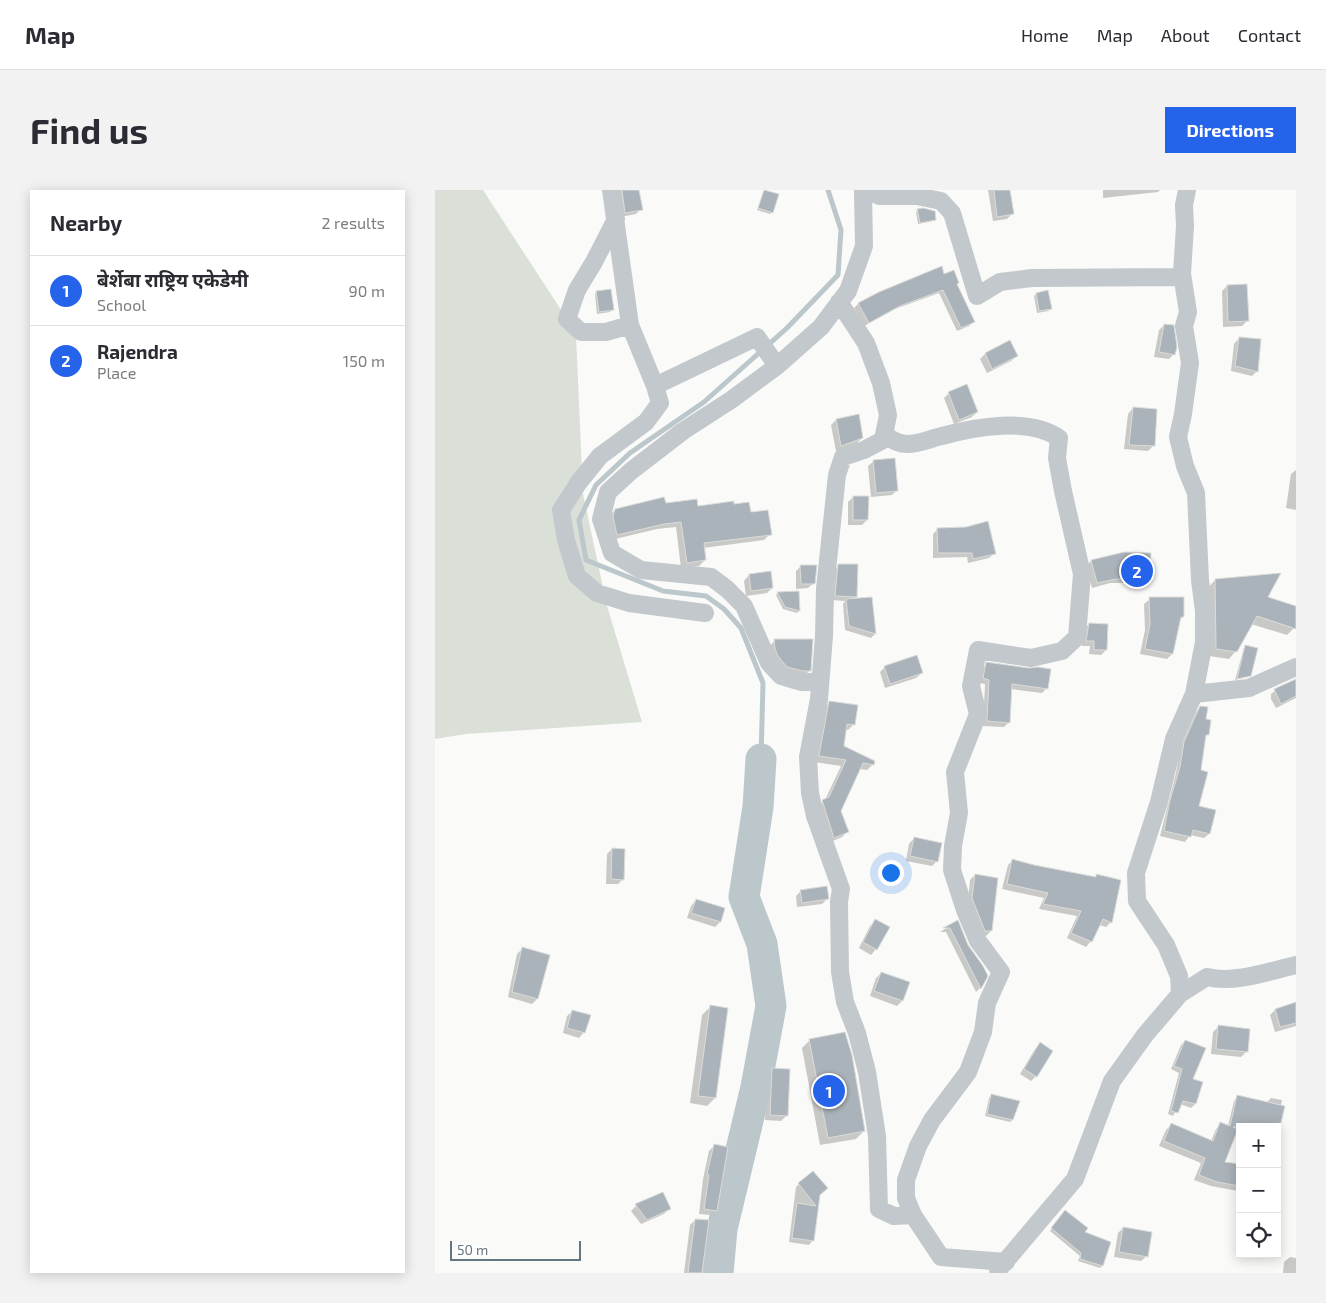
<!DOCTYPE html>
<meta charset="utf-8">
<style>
:root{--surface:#fff;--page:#f2f2f3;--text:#2b2b33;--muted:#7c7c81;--line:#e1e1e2;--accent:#2563eb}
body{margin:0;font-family:"Exo 2","Noto Sans Devanagari",sans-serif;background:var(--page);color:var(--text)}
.controls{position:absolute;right:15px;bottom:15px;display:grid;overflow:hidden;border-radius:0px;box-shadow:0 2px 12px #0003}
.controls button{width:45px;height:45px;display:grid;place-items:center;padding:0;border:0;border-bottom:1px solid var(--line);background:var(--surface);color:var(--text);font:25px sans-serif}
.scale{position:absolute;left:15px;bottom:12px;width:131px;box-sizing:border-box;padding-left:5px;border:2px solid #657683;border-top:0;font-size:14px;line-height:18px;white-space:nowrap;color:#657683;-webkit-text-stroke:4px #fff;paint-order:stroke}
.you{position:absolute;left:455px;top:682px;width:18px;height:18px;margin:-12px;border:4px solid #fff;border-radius:50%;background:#1a73e8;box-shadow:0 0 0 8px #1a73e833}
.badge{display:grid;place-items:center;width:32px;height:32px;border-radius:50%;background:var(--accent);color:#fff;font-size:16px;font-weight:700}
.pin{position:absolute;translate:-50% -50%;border:2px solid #fff;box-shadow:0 1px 5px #0006}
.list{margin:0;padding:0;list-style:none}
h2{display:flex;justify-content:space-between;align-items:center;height:65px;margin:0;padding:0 20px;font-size:21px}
h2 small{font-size:16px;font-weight:400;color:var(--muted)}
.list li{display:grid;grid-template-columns:32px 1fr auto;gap:15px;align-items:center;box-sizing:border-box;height:70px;padding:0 20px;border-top:1px solid var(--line)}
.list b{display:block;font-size:19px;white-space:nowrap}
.list p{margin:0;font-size:16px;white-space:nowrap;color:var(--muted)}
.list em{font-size:16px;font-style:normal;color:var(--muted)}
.icon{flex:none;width:28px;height:28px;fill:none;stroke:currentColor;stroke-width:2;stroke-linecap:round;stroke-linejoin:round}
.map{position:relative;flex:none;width:861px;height:1083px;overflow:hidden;border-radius:0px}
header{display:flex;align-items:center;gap:30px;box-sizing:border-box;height:70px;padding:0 25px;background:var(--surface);border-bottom:1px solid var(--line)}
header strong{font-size:24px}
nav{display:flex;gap:28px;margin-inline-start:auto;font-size:18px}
.intro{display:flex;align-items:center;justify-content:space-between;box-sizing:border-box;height:120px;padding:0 30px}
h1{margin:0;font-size:35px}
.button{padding:12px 22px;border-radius:0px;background:var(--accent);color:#fff;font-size:18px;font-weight:700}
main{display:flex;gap:30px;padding:0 30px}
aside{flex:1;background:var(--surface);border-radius:0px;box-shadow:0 2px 12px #0003}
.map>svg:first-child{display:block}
.green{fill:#dadfd7}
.shadow{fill:#0003}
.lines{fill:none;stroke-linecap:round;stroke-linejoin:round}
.stream{stroke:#bbc7cb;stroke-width:5}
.river{stroke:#bbc7cb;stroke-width:31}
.building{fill:#aab3b9;stroke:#dcdcda}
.minor{stroke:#c3c8cc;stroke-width:18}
</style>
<header>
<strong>Map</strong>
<nav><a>Home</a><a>Map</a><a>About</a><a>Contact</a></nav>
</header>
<div class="intro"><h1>Find us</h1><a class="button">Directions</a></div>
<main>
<aside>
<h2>Nearby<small>2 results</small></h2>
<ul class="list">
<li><span class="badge">1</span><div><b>बेर्शेबा राष्ट्रिय एकेडेमी</b><p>School</p></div><em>90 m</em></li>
<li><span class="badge">2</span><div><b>Rajendra</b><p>Place</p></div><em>150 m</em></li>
</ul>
</aside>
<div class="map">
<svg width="861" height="1083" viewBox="0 0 861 1083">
<rect width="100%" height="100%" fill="#fafaf8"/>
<path class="green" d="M0,0H48L132,129L141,146L148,304L172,416L207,532L31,544L0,549Z"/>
<path class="shadow" d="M180,0H203L206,19L201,24L185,27Z
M330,0L342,5L337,22L335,24L322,20Z
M553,0H574L577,24L572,29L558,31Z
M668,0H725L723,2L668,8Z
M483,20L500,29L498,31L483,34L481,22Z
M509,85L521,95L538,132L534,136L522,141L504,103L460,119L429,136L419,118L423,114L444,103Z
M792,96L812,131L807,136L788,137L787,101Z
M162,102L177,120L175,122L162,124L160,104Z
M601,104L616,119L613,121L602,123L599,106Z
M729,135L739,164L734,169L719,167L724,140Z
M804,148L822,181L817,186L796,181L799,154Z
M575,152L582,166L576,171L552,183L545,169L550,164Z
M514,203L542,222L537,227L519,234L509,208Z
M698,218L718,256L713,261L689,259L693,224Z
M423,226L427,248L422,253L401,261L396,235L401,230Z
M439,271L462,300L457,305L436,307L433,276Z
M861,280V320L851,318L856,284Z
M418,307L432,330L427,335H413V312Z
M230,314L262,317L298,315L335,344L329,350L268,358L270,370L264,376L246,378L241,337L222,339L176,350L174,326L180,320Z
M503,339L560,363L554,368L533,373L532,367L498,368V344Z
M656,371L713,388L708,393H675L657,398L651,377Z
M404,375L421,407L418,410L436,408L440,444L436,448L410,440L408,414L410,411L396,410L399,381Z
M366,376L379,393L373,398L361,399V381Z
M335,382L337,398L332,403L311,406L309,391L314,385Z
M780,390L861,417L859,438L852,445L816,434L801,461L794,469L774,466L773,398Z
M362,402L364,421L362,423L348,419L341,405L343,403Z
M715,409L748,427L744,431L737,464L732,469L705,464L710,440L709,414Z
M654,434L671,460L666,465L654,464L655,456H647L649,439Z
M340,450L374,481L369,486L347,481L335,456Z
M811,456L815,485L812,487L800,490L809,458Z
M552,473L612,498L607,503L576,499L574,532L569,537L548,536L550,494L544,493L547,479Z
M450,477L487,483L481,488L450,498L445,482Z
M861,489V508L841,518L836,509V504L842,499Z
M395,512L419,534L413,540H410L407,557L438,574L432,580L424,579L405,621L413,641L407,647L393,653L382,617L390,610L406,576L379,572L389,518Z
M766,517L773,544L769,548L764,580L763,617L774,644L769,648L755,645L750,652L725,646L741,583L745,558L761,522Z
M479,648L502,671L497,676L471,671L474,654Z
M177,659L188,689L183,694H171L172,664Z
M578,670L659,688L662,686L676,732L671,737L664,735L656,751L651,757L632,748L642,726L604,719L609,708L567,699L573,675Z
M540,685L556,741L551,746H545L533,714L535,690Z
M366,701L392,709L387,714L362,717L361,706Z
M261,710L285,732L280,737L252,728L256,716Z
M440,731L441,759L436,765L424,758L435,736Z
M522,732L532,756L551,786L545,798L541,802L511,742H505Z
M87,759L113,766L102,809L97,814L73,807L82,764Z
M446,783L467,811L462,816L435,806L441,788Z
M861,814V836L840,842L835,825L840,820Z
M275,817L280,908L272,916L255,913L267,825Z
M138,821L149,842L144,848L128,843L132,826Z
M783,837L814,840L811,862L806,867L776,864L778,842Z
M375,850L429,941L421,949L385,955L367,858Z
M750,851L756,890L766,893L760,914L756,918L745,914L738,926L733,924L744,883L736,879L746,855Z
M605,854L601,886L596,891L585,884L600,859Z
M338,879L351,926L346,931L330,930L332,884Z
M556,906L577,930L575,932L550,926L554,908Z
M803,907L831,913L836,908L847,910L846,916H848L842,947V937H805V941L801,940L789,972L805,975V999L803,1001L776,996L759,990L766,973L724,956L731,940L736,935L776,951L781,939L786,934L793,936L799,911Z
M279,956L281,1020L276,1025L264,1024L268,989L274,961Z
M365,993L384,1005L378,1050L374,1055L354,1052L361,997Z
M201,1016L234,1019L229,1024L206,1034L196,1021Z
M628,1024L648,1042L667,1076L665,1078L643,1071L645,1066L615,1041Z
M260,1030L273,1032L266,1083H249L255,1035Z
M688,1038L712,1066L706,1071L679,1067L683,1043Z
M855,1067L861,1068V1083H848L849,1072Z"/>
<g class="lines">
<path class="stream" d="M326,569L328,493L306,438L289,419L271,406L228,401L151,370L144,330L161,295L195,263L269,212L352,138L403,85L406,40L393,0"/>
<path class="river" d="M283,1083L287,1039L321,897L336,816L327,754L309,707L323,617L326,569"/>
</g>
<path class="building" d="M187,0H204L208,20L190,23Z
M329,0L344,4L338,23L323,18Z
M559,0H575L579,24L562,27Z
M488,18L500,21L501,30L485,33L482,19Z
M507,76L509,84L519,80L524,93L522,94L540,132L526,138L508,100L465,116L434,133L423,113L444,102Z
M812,94L814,131L793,132L792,95Z
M176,99L179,120L164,122L161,101Z
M613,100L617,119L604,121L601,103Z
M729,134L739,135L742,157L740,165L724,162Z
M804,147L826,149L823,182L800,176Z
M575,150L583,166L557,179L550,163Z
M532,194L543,222L524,230L513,202Z
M698,217L722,219L720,256L694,255Z
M424,224L428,248L406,256L401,229Z
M460,268L463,301L441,303L438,270Z
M418,306H434L433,330H418Z
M229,307L231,313L262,309L263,316L299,311V314L314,312L316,322L333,320L337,345L269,353L271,370L252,373L246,332L229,334L182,345L178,327L180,319Z
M553,331L561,364L538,369L537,363H503L502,338L531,337Z
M689,362L716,363L714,388L681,389L662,393L656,370Z
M403,374H423L422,407L400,406Z
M365,375H382L380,394H366Z
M336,381L338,398L316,401L314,384Z
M846,383L833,407L861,416V439L822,426L802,462L781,459L780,389Z
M364,401L365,421L350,417L342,402Z
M437,407L441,444L414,436L411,409Z
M714,407H749V427H746L738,464L710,459L715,434Z
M654,433L673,434L672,460H659V451H651Z
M339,449H378L376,481H368L352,477L343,466L340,459Z
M810,455L823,458L816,486L802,489Z
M482,465L488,483L455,494L449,476Z
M551,472L594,478L603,477L616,479L613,499L577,494L575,533L552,531L554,490L548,488Z
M861,489V506L846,514L839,499Z
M394,511L423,515L420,535L412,534L409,556L440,571L439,575L428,573L406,621L414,642L399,648L387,610L394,607L411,570L384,566Z
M765,516L773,517L771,529L776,530L774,545H771L766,580L773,582L764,616L781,620L775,644L758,640L756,647L729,641L735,610L745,577L749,552Z
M479,647L507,653L503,672L475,666Z
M177,658L190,659L189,690L176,689Z
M577,669L599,675L661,687V684L686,690L677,733L668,729L657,752L636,743L646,721L608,714L613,703L572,694Z
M540,684L563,688L557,741H550L537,708Z
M392,696L394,709L367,713L365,700Z
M261,709L290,718L286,732L256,723Z
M440,729L455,737L442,760L428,752Z
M523,730L533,755L548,776L553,786L546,799L515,738H508Z
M87,757L115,765L103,809L77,802Z
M446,782L475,792L468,811L439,801Z
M861,812V833L845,837L840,819Z
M275,815L293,818L281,908L263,906Z
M137,820L156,825L150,843L132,838Z
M783,835L815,839L813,862L781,859Z
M410,842L417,865L430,941L393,948L374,849Z
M750,850L771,858L758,889L768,892L761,914L748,911L743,923L736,921L747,879L739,876Z
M605,852L618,861L602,887L589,879Z
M337,878L355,879L353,926L335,925Z
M556,904L585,911L578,930L552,924Z
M802,905L850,916L845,937H798L803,939L790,972L805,974V996L782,992L764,985L770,968L729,951L736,933L778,951L785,932L795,936Z
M279,954L293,957L282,1021L269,1019L274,985L272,984Z
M378,981L393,998L385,1005L379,1051L357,1048L362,1013L381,1016L363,993Z
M228,1002L236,1019L212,1030L200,1014Z
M630,1020L653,1038L650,1042L676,1052L668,1076L645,1069L646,1063L616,1038Z
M260,1029L274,1030L267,1083H253Z
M688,1037L717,1042L713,1067L684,1062Z"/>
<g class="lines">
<path class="minor" d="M176,0L195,135L220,196L322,147L342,176
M436,0L444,6H482L506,11L517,23L542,106L565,92L597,88L742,87L747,84
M181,29L159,72L142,100L132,129L146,142H171L195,135
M404,112L431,153L446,193L453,225L448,250L429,260L408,267L402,285L390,399L389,446L384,509L373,567L375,603L380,626L406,699L404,712L405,782L410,812L422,843L432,882L442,946L444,1019L459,1026L478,1025
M220,196L225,213L211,232L165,266L144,292L126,320L131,350L142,386L162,403L194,413L270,423
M449,244C457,250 463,254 473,254C484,254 497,248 507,246C540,237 594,227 624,248L622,268L628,301L647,384L642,447L627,461L596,468L543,460L536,496L543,524L520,582L524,623L518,656L517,680L530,720L543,751L566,782L552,813L548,842L533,882L497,930L483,956L471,990V1008L478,1025L506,1067L571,1072
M385,492H366L346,486L334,473L309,416L292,399L276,387L206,380L177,363L166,329L173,302L196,281L248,241L296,210L342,176L386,137L413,101L429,56L428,0
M759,504L814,498L861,477
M745,804L744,786L731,755L702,711L701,683L724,612L739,549L759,504L769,452V421L765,390L761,303L750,276L743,247L748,224L755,173L749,136L753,122L747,84L750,36L749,15L752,0
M563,1080L640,989L677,891L710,845L745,804L772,787C799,794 835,781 861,775"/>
</g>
</svg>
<div class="controls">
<button>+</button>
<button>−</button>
<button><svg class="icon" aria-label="locate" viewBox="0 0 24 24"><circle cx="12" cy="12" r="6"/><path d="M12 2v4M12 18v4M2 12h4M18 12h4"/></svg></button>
</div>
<div class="scale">50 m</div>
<div class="you"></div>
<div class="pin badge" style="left:394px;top:901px">1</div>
<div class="pin badge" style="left:702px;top:381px">2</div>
</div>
</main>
